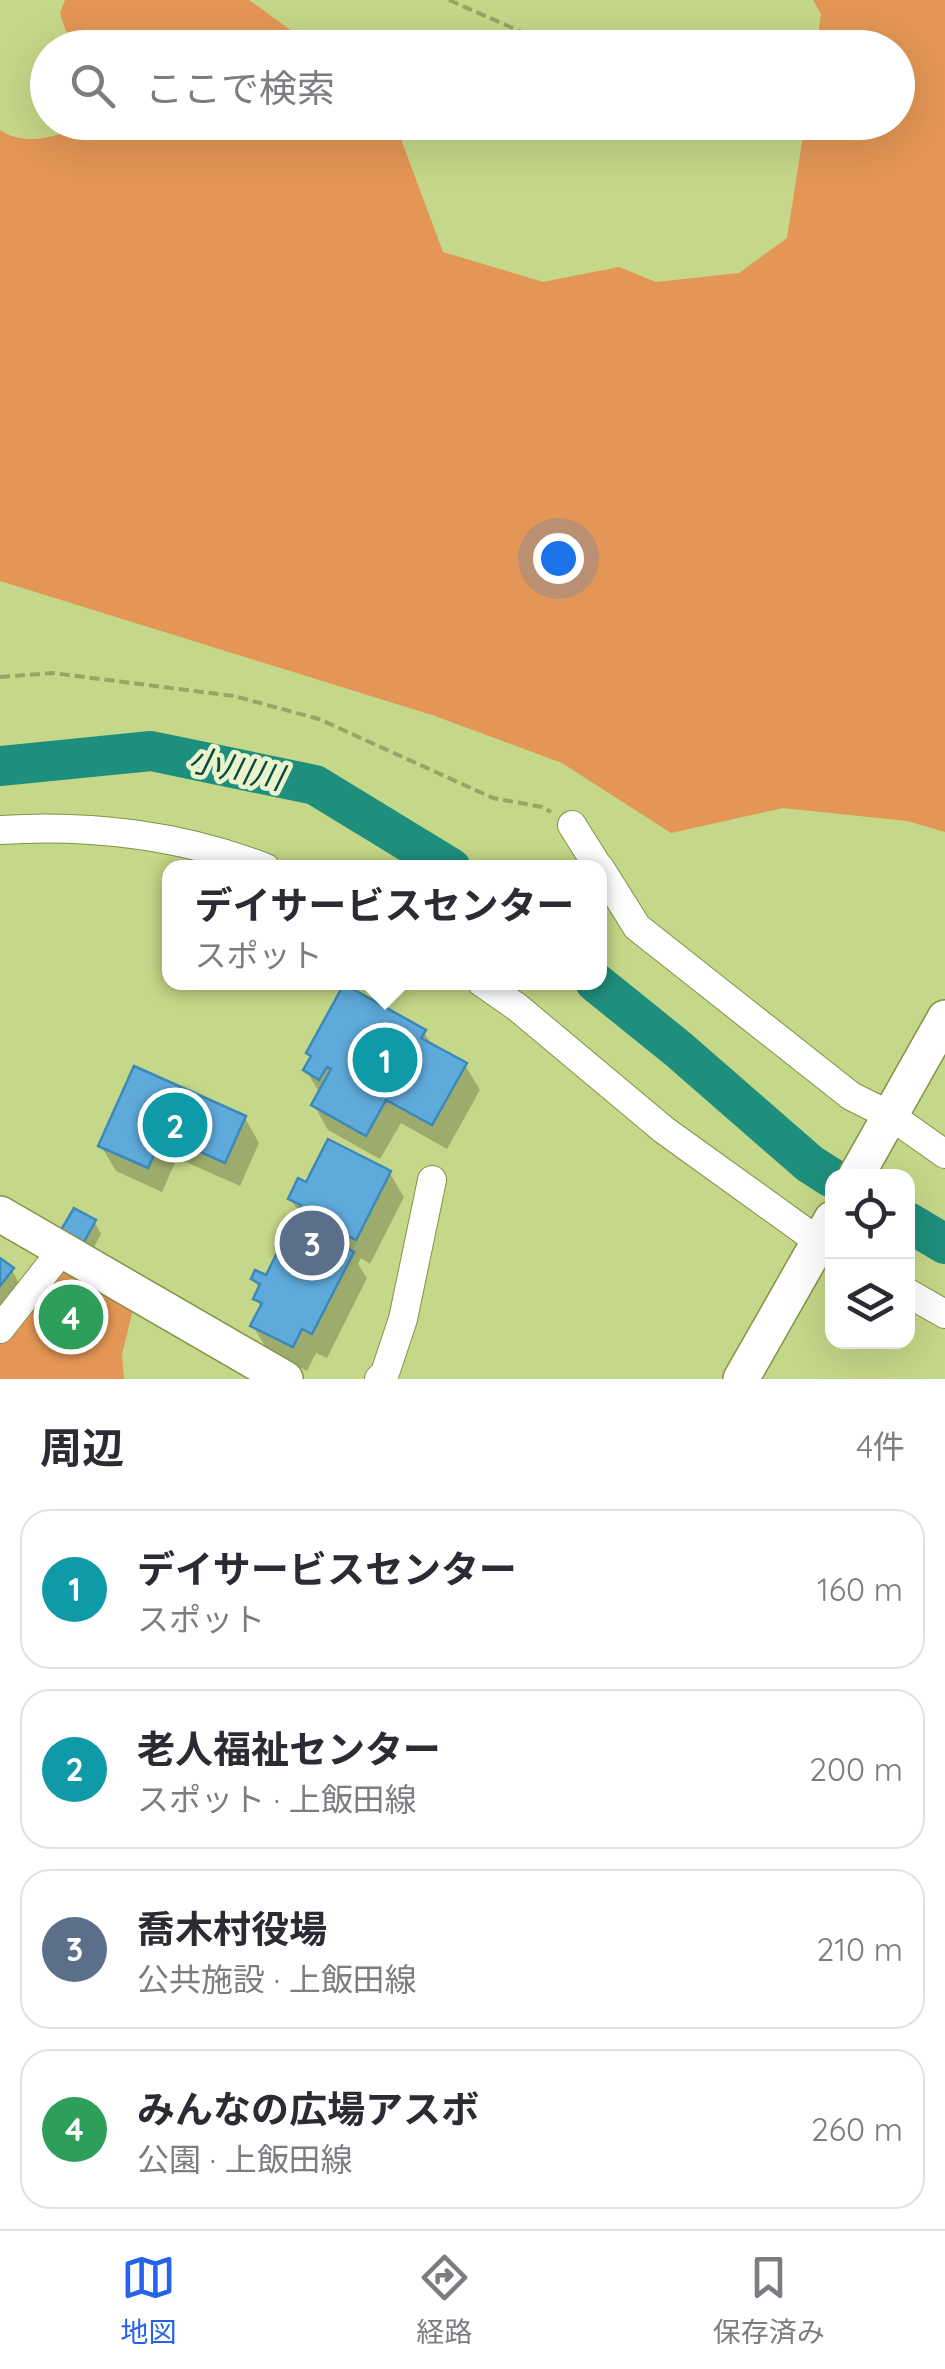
<!DOCTYPE html>
<html lang="ja">
<meta charset="utf-8">
<style>
:root{--surface:#fff;--page:#f2f2f3;--text:#2b2b33;--muted:#7c7c81;--line:#e1e1e2;--accent:#2563eb}
body{margin:0;font-family:Quicksand,"Noto Sans JP",sans-serif;background:var(--page);color:var(--text)}
.controls{position:absolute;right:30px;bottom:30px;display:grid;overflow:hidden;border-radius:20px;box-shadow:0 10px 40px #0002}
.controls button{width:90px;height:90px;display:grid;place-items:center;padding:0;border:0;border-bottom:2px solid var(--line);background:var(--surface);color:var(--text);font:50px sans-serif}
.you{position:absolute;left:558px;top:558px;width:35px;height:35px;margin:-25px;border:8px solid #fff;border-radius:50%;background:#1a73e8;box-shadow:0 0 0 15px #1a73e833}
.badge{display:grid;place-items:center;width:65px;height:65px;border-radius:50%;background:var(--accent);color:#fff;font-size:32px;font-weight:700}
.pin{position:absolute;translate:-50% -50%;border:5px solid #fff;box-shadow:0 2px 10px #0006}
.popup{position:absolute;left:162px;top:860px;width:445px;height:130px;box-sizing:border-box;display:grid;place-content:center;border-radius:20px;background:var(--surface);filter:drop-shadow(0 2px 8px #0005);font-size:32px;white-space:nowrap;color:var(--muted)}
.popup b{font-size:38px;color:var(--text)}
.popup::after{content:'';position:absolute;left:50%;top:100%;margin-left:-20px;border:20px solid transparent;border-top-color:var(--surface)}
.list{margin:0;padding:0;list-style:none}
h2{display:flex;justify-content:space-between;align-items:center;height:130px;margin:0;padding:0 40px;font-size:42px}
h2 small{font-size:32px;font-weight:400;color:var(--muted)}
.list li{display:grid;grid-template-columns:65px 1fr auto;gap:30px;align-items:center;box-sizing:border-box;height:160px;margin:0 20px 20px;padding:0 20px;border:2px solid var(--line);border-radius:30px}
.list b{display:block;font-size:38px;white-space:nowrap}
.list p{margin:0;font-size:32px;white-space:nowrap;color:var(--muted)}
.list em{font-size:32px;font-style:normal;color:var(--muted)}
.icon{flex:none;width:55px;height:55px;fill:none;stroke:currentColor;stroke-width:2;stroke-linecap:round;stroke-linejoin:round}
.map{position:relative;flex:none;width:945px;height:1379px;overflow:hidden}
.search{position:absolute;background:var(--surface);box-shadow:0 10px 40px #0002;left:30px;right:30px;top:30px;height:110px;display:flex;align-items:center;gap:25px;box-sizing:border-box;padding:0 35px;border-radius:55px;color:var(--muted);font-size:38px}
.sheet{height:850px;background:var(--surface)}
nav{display:flex;justify-content:space-around;align-items:center;box-sizing:border-box;height:140px;border-top:2px solid var(--line);background:var(--surface);font-size:28px;color:var(--muted)}
nav a{display:grid;justify-items:center;gap:5px}
nav .on{color:var(--accent)}
.map>svg:first-child{display:block}
.green{fill:#e39655}
.shadow{fill:#0003}
.lines{fill:none;stroke-linecap:round;stroke-linejoin:round}
.river{stroke:#1f8f7d;stroke-width:40}
.building{fill:#5eaadb;stroke:#3d8ab9;stroke-width:2.5}
.minor-casing{stroke:#839345;stroke-width:30}
.major-casing{stroke:#839345;stroke-width:38}
.path{stroke:#97a565;stroke-width:4;stroke-dasharray:10 5;stroke-linecap:butt}
.minor{stroke:#fff;stroke-width:28}
.major{stroke:#fff;stroke-width:35}
.labels{text-anchor:middle;stroke-width:9;stroke-linejoin:round;paint-order:stroke}
.water-label{font-size:32px;font-style:italic;fill:#0b493f;stroke:#e9f3cc}
</style>
<div class="map">
<svg width="945" height="1379" viewBox="0 0 945 1379">
<rect width="100%" height="100%" fill="#c5d788"/>
<path class="green" d="M65,0H249L314,47H71L60,13Z
M813,0H945V832L907,821L783,808L671,833L562,763L435,716L0,581V130C26,148 62,136 87,122L395,123L443,252L543,282L619,267L656,282L739,273L787,238L805,123L898,122V48L816,47L821,14Z
M63,1249L135,1302L122,1354L124,1379H0V1331Z"/>
<path class="shadow" d="M424,1032L433,1047L465,1065L480,1090L447,1149L401,1123L380,1159L328,1130L314,1105L320,1094L306,1070L312,1059L309,1053Z
M245,1118L259,1143L240,1186L177,1158L162,1192L116,1171L101,1146Z
M389,1172L404,1197L370,1264L361,1258L358,1264L367,1278L327,1358L316,1353L307,1371L268,1351L253,1326L262,1309L256,1298L260,1290L253,1279L267,1278L300,1214L291,1199L308,1186Z
M94,1221L101,1234L91,1253L71,1242Z
M0,1261L12,1270L22,1289L0,1319Z"/>
<g class="lines">
<path class="river" d="M0,766L151,751L315,785L451,868
M595,982L678,1049L810,1164L832,1178
M908,1222L945,1244"/>
</g>
<path class="building" d="M344,984L426,1030L421,1038L467,1063L432,1125L386,1100L366,1136L311,1105L331,1069L327,1067L319,1080L303,1070L311,1056L306,1053Z
M134,1066L246,1116L225,1163L163,1135L148,1168L98,1146Z
M328,1139L391,1171L356,1240L346,1235L341,1245L354,1252L312,1334L302,1329L293,1347L250,1326L262,1303L253,1299L260,1284L251,1279L255,1270L266,1275L301,1205L288,1199L298,1178L306,1182Z
M74,1208L96,1220L84,1242L61,1230Z
M0,1258L14,1268L0,1286Z"/>
<g class="lines">
<g class="minor-casing">
<path id="minor" d="M572,825L599,868
M0,830C89,824 182,835 266,868
M600,868L637,927L851,1096L891,1116L945,1154
M481,982L517,1007L664,1130L832,1251
M908,1293L945,1314
M0,1329L63,1249
M379,1379L385,1373L403,1319L432,1180"/>
</g>
<g class="major-casing">
<path id="major" d="M856,1176L945,1018
M0,1214L285,1379
M741,1379L832,1219"/>
</g>
<path class="path" d="M449,0L558,48
M730,122L771,140
M0,677L53,673L234,696L319,719L493,798L542,807L551,812"/>
<use href="#minor" class="minor"/>
<use href="#major" class="major"/>
</g>
<g class="labels">
<g class="water-label">
<text transform="translate(236 769) rotate(12)" y="11">小川川</text>
</g>
</g>
</svg>
<div class="controls">
<button><svg class="icon" aria-label="locate" viewBox="0 0 24 24"><circle cx="12" cy="12" r="6"/><path d="M12 2v4M12 18v4M2 12h4M18 12h4"/></svg></button>
<button><svg class="icon" aria-label="layers" viewBox="0 0 24 24"><path d="M12 4l9 5-9 5-9-5zM3 14l9 5 9-5"/></svg></button>
</div>
<div class="you"></div>
<div class="pin badge" style="left:385px;top:1060px;background:#0f9aa8">1</div>
<div class="popup"><b>デイサービスセンター</b>スポット</div>
<div class="pin badge" style="left:175px;top:1125px;background:#0f9aa8">2</div>
<div class="pin badge" style="left:312px;top:1243px;background:#5c6f8a">3</div>
<div class="pin badge" style="left:71px;top:1317px;background:#2e9e5b">4</div>
<div class="search"><svg class="icon" aria-label="search" viewBox="0 0 24 24"><circle cx="10" cy="10" r="6"/><path d="M15 15l6 6"/></svg>ここで検索</div>
</div>
<section class="sheet">
<h2>周辺<small>4件</small></h2>
<ul class="list">
<li><span class="badge" style="background:#0f9aa8">1</span><div><b>デイサービスセンター</b><p>スポット</p></div><em>160 m</em></li>
<li><span class="badge" style="background:#0f9aa8">2</span><div><b>老人福祉センター</b><p>スポット · 上飯田線</p></div><em>200 m</em></li>
<li><span class="badge" style="background:#5c6f8a">3</span><div><b>喬木村役場</b><p>公共施設 · 上飯田線</p></div><em>210 m</em></li>
<li><span class="badge" style="background:#2e9e5b">4</span><div><b>みんなの広場アスボ</b><p>公園 · 上飯田線</p></div><em>260 m</em></li>
</ul>
</section>
<nav>
<a class="on"><svg class="icon" aria-label="map" viewBox="0 0 24 24"><path d="M3 6l6-2 6 2 6-2v14l-6 2-6-2-6 2zM9 4v14M15 6v14"/></svg>地図</a>
<a><svg class="icon" aria-label="directions" viewBox="0 0 24 24"><path d="M12 3l9 9-9 9-9-9zM9 14v-3h6M13 9l2 2-2 2"/></svg>経路</a>
<a><svg class="icon" aria-label="saved" viewBox="0 0 24 24"><path d="M7 4h10v16l-5-4-5 4z"/></svg>保存済み</a>
</nav>
